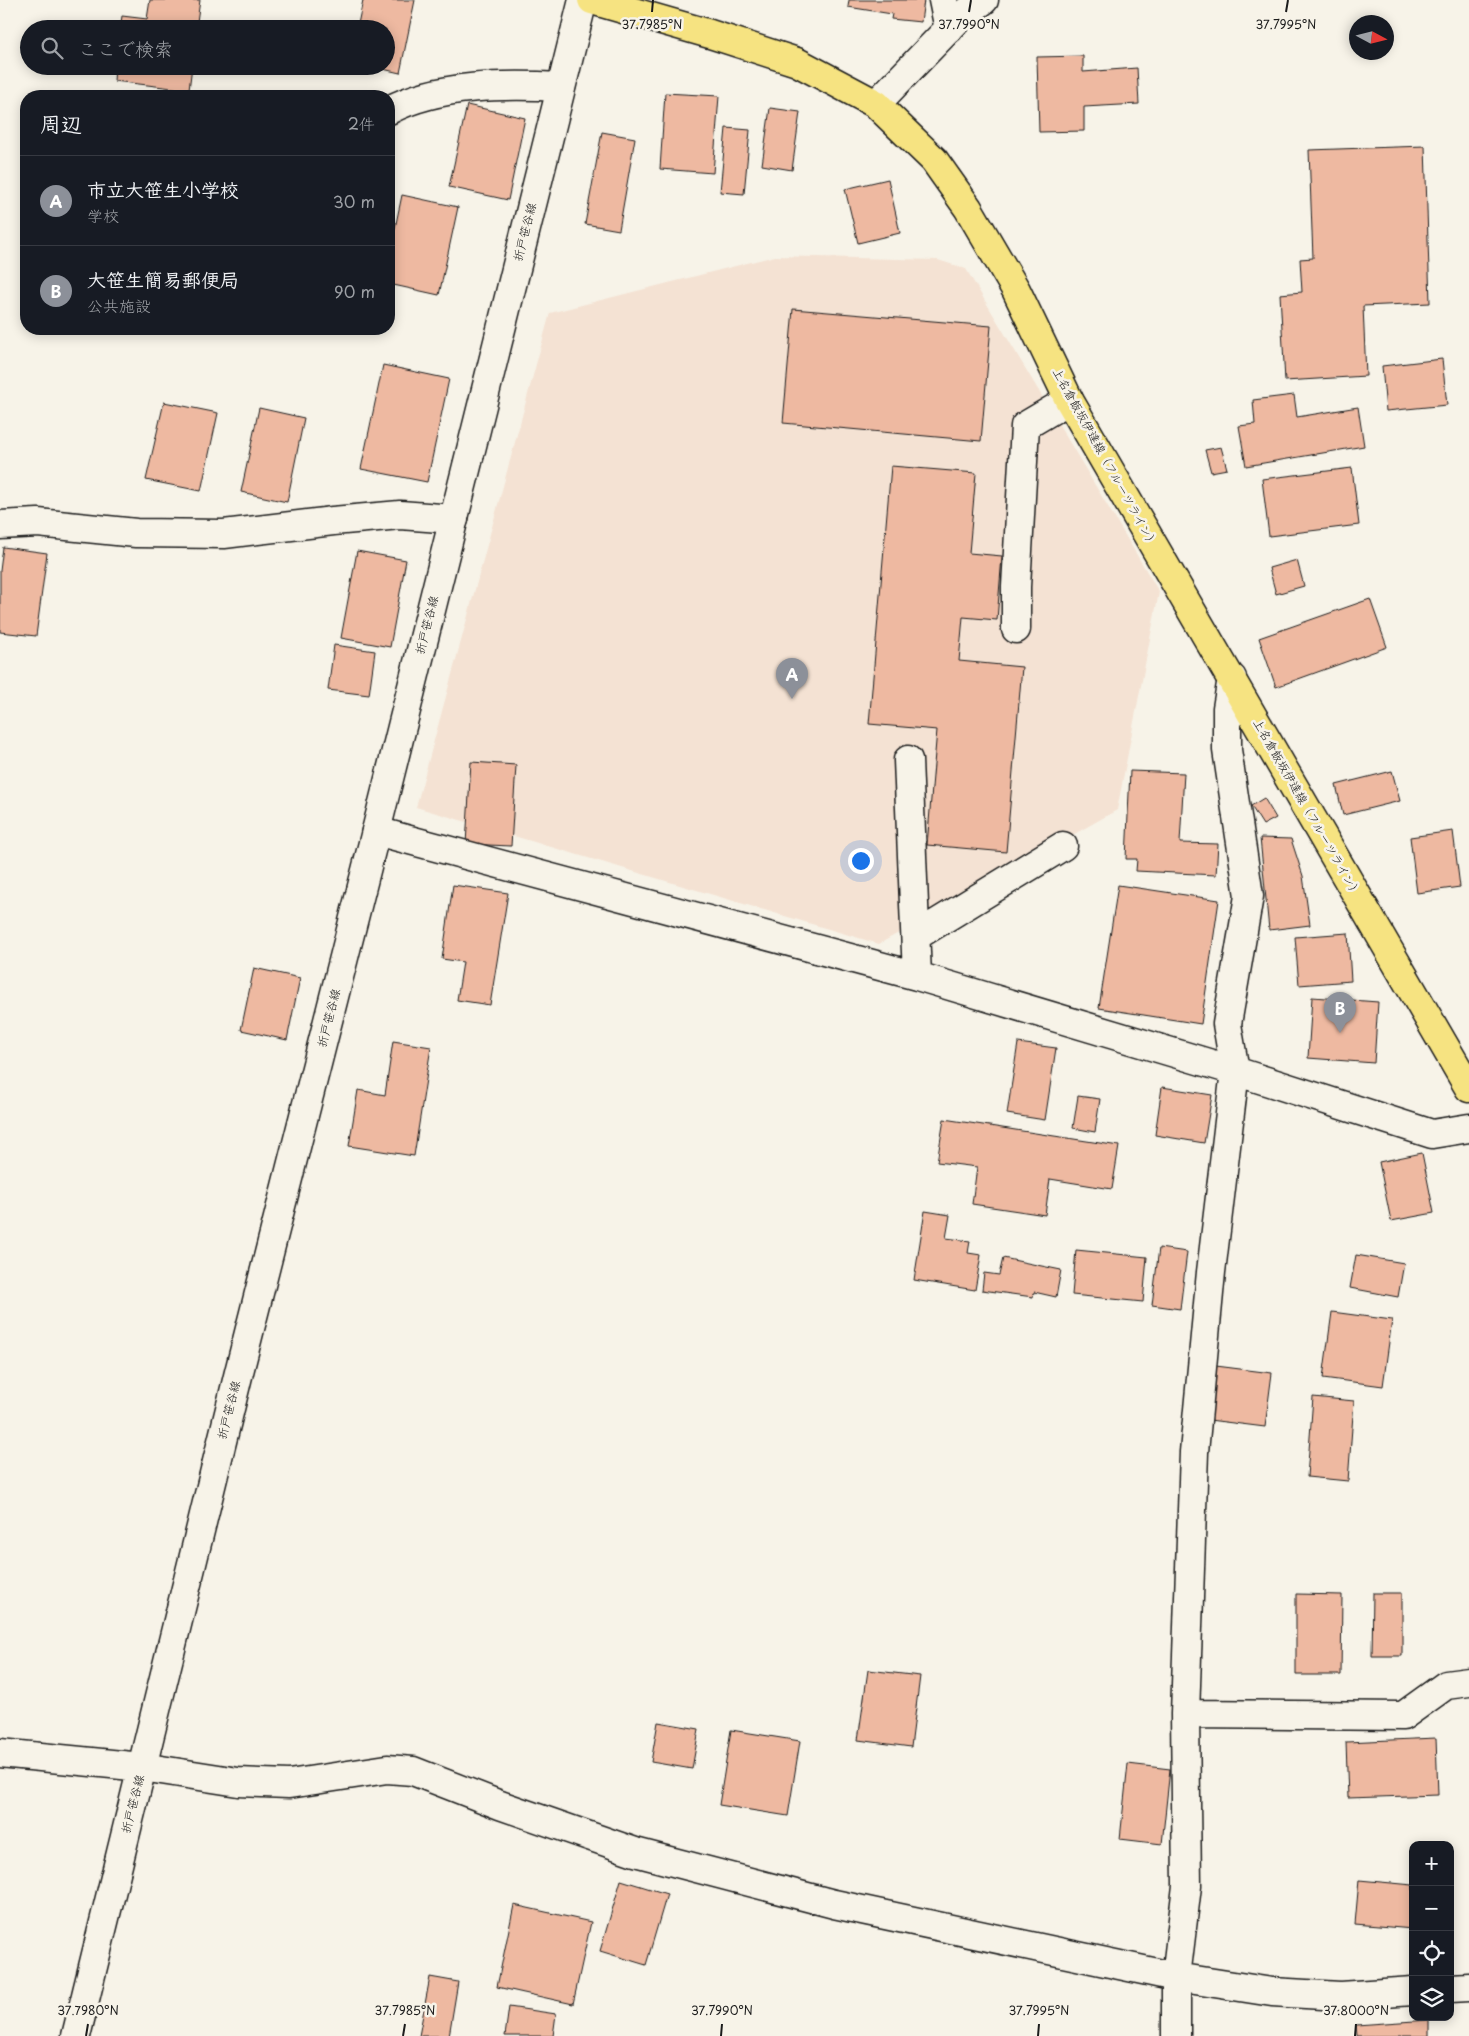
<!DOCTYPE html>
<html lang="ja">
<meta charset="utf-8">
<style>
:root{--surface:#171b24;--page:#242831;--text:#f1f3f6;--muted:#9ea1a6;--line:#363941;--accent:#8c9099}
body{margin:0;font-family:"Playpen Sans","Klee One",sans-serif;background:var(--page);color:var(--text)}
.controls{position:absolute;right:15px;bottom:15px;display:grid;overflow:hidden;border-radius:10px;box-shadow:0 2px 12px #0003}
.controls button{width:45px;height:45px;display:grid;place-items:center;padding:0;border:0;border-bottom:1px solid var(--line);background:var(--surface);color:var(--text);font:25px sans-serif}
.compass{position:absolute;left:1349px;top:15px;width:45px;height:45px;border-radius:50%;background:var(--surface);box-shadow:0 2px 12px #0003;rotate:97deg}
.you{position:absolute;left:860px;top:860px;width:18px;height:18px;margin:-12px;border:4px solid #fff;border-radius:50%;background:#1a73e8;box-shadow:0 0 0 8px #1a73e833}
.badge{display:grid;place-items:center;width:32px;height:32px;border-radius:50%;background:var(--accent);color:#fff;font-size:16px;font-weight:700}
.pin{position:absolute;translate:-50% -41px;filter:drop-shadow(0 1px 2px #0008)}
.pin::after{content:'';position:absolute;top:26px;width:18px;height:15px;background:inherit;clip-path:polygon(0 0,100% 0,50% 100%)}
.list{margin:0;padding:0;list-style:none}
h2{display:flex;justify-content:space-between;align-items:center;height:65px;margin:0;padding:0 20px;font-size:21px}
h2 small{font-size:16px;font-weight:400;color:var(--muted)}
.list li{display:grid;grid-template-columns:32px 1fr auto;gap:15px;align-items:center;box-sizing:border-box;height:90px;padding:0 20px;border-top:1px solid var(--line)}
.list b{display:block;font-size:19px;white-space:nowrap}
.list p{margin:0;font-size:16px;white-space:nowrap;color:var(--muted)}
.list em{font-size:16px;font-style:normal;color:var(--muted)}
.icon{flex:none;width:28px;height:28px;fill:none;stroke:currentColor;stroke-width:2;stroke-linecap:round;stroke-linejoin:round}
.map{position:relative;flex:none;width:1469px;height:2036px;overflow:hidden}
.search{position:absolute;background:var(--surface);box-shadow:0 2px 12px #0003;left:20px;top:20px;width:375px;height:55px;display:flex;align-items:center;gap:12px;box-sizing:border-box;padding:0 18px;border-radius:28px;color:var(--muted);font-size:19px}
.panel{position:absolute;background:var(--surface);box-shadow:0 2px 12px #0003;left:20px;top:90px;width:375px;height:245px;border-radius:20px}
.map>svg:first-child{display:block}
.built{fill:#f4e2d3}
.building{fill:#eeb9a1;stroke:#1c1c1c}
.lines{fill:none;stroke-linecap:round;stroke-linejoin:round}
.street-casing{stroke:#1c1c1c;stroke-width:31}
.secondary-casing{stroke:#1c1c1c;stroke-width:31}
.primary-casing{stroke:#1c1c1c;stroke-width:31}
.street{stroke:#f7f3e8;stroke-width:28}
.secondary{stroke:#f7f3e8;stroke-width:28}
.primary{stroke:#f6e381;stroke-width:28}
.ticks{fill:none;stroke:#1c1c1c;stroke-width:2}
.labels{text-anchor:middle;stroke-width:5;stroke-linejoin:round;paint-order:stroke}
.street-label{font-size:12px;fill:#1c1c1c;stroke:#f7f3e8}
.ticks-label{font-size:12px;text-anchor:middle;fill:#1c1c1c;stroke:#f7f3e8;stroke-width:5;stroke-linejoin:round;paint-order:stroke}
</style>
<div class="map">
<svg width="1469" height="2036" viewBox="0 0 1469 2036">
<rect width="100%" height="100%" fill="#f7f3e8"/>
<filter id="ink" filterUnits="userSpaceOnUse"><feTurbulence type="fractalNoise" baseFrequency=".02" numOctaves="2"/><feDisplacementMap in="SourceGraphic" scale="10" xChannelSelector="R" yChannelSelector="G"/><feConvolveMatrix kernelMatrix="1 2 1 2 8 2 1 2 1" color-interpolation-filters="sRGB"/></filter>
<g filter="url(#ink)">
<path class="built" d="M775,256L938,260L966,269L1159,592L1117,810L879,944L416,807L550,313Z"/>
<path class="building" d="M150,0H200L196,29H120L122,16L147,19Z
M363,0H415L400,73L370,66H386V29H357Z
M849,0H924L921,22L891,19L892,14L848,7Z
M1083,56V72L1137,68L1139,104L1084,107V131L1039,132L1037,57Z
M115,66H192L189,90L114,81Z
M665,93L719,96L713,173L660,169Z
M117,94L153,96H116Z
M467,105L525,118L508,200L449,187Z
M770,108L800,112L792,170L762,165Z
M726,128L750,130L744,194L720,192Z
M602,132L635,138L619,230L585,224Z
M1425,146L1430,303L1363,306L1366,376L1285,381L1280,294L1302,292L1300,259L1313,258L1309,150Z
M389,169H393L389,190Z
M888,179L900,233L858,243L845,189Z
M402,195L458,207L439,295L389,284V257Z
M793,309L991,326L981,441L783,423Z
M1442,359L1447,405L1386,411L1382,366Z
M383,365L449,379L427,482L361,469Z
M1294,395L1297,417L1358,407L1364,446L1246,466L1239,426L1255,424L1253,400Z
M164,402L218,413L201,491L146,480Z
M259,408L304,418L287,502L241,492Z
M1221,447L1227,469L1211,472L1205,450Z
M891,466L976,473L969,553L1002,556L997,620L963,617L959,661L1022,667L1006,852L927,845L937,730L869,724Z
M1352,468L1359,525L1269,536L1262,479Z
M3,547L47,553L36,636L0,632V571Z
M357,551L406,560L390,647L341,638Z
M1297,560L1304,586L1276,594L1269,568Z
M1370,599L1387,647L1276,687L1259,638Z
M334,645L375,651L369,695L328,690Z
M471,762L516,765L511,846L466,844Z
M1130,771L1184,773L1180,843L1218,844L1216,875L1136,871L1137,859H1126Z
M1392,771L1400,801L1343,815L1336,785Z
M1264,798L1276,818L1263,825L1251,806Z
M1453,831L1460,887L1417,893L1410,837Z
M1260,838L1291,839L1303,876L1310,925L1269,930Z
M453,885L508,893L490,1005L457,1000L463,962L442,959Z
M1118,885L1219,900L1201,1024L1099,1008Z
M1348,933L1351,981L1299,985L1295,937Z
M254,968L300,978L287,1040L241,1030Z
M1312,997L1378,1002L1374,1063L1308,1058Z
M393,1041L431,1047L414,1156L349,1146L358,1090L385,1095Z
M1018,1043L1056,1048L1045,1120L1007,1114Z
M1162,1087L1212,1095L1204,1143L1155,1135Z
M1078,1096L1100,1099L1095,1132L1073,1128Z
M944,1119L1119,1146L1112,1189L1050,1179L1045,1215L972,1204L977,1167L937,1162Z
M1422,1153L1434,1213L1391,1221L1379,1162Z
M925,1211L950,1215L946,1238L970,1241L968,1253L981,1255L975,1290L914,1280Z
M1159,1248L1187,1252L1180,1309L1152,1305Z
M1076,1250L1147,1257L1143,1302L1072,1295Z
M1356,1255L1404,1263L1398,1297L1350,1288Z
M1003,1258L1061,1270L1056,1297L1034,1292L1033,1297L982,1290L984,1273L999,1275Z
M1332,1312L1392,1320L1383,1386L1323,1378Z
M1216,1366L1272,1373L1265,1427L1209,1420Z
M1313,1397L1354,1401L1348,1481L1307,1477Z
M1373,1593H1402V1656H1372Z
M1296,1594L1342,1595L1341,1675H1296Z
M868,1670L920,1676L911,1747L858,1740Z
M658,1722L699,1729L692,1769L651,1762Z
M731,1730L800,1741L788,1816L719,1805Z
M1436,1738L1438,1795L1348,1798L1346,1742Z
M1128,1764L1170,1769L1162,1844L1120,1839Z
M621,1880L667,1894L646,1965L600,1951Z
M1359,1880L1413,1885V1929L1355,1924Z
M514,1905L591,1922L573,2004L497,1987Z
M430,1977L458,1982L449,2036H419Z
M509,2007L556,2014L553,2036H505Z
M1429,2020V2036H1357L1356,2025Z"/>
<g class="lines">
<g class="street-casing">
<path id="street" d="M943,0L949,29
M876,104L960,17L984,0
M389,110C438,84 506,84 561,87
M0,525L38,523L136,533L224,534L333,521L400,515L454,519
M1016,629V587L1025,426L1069,400
M908,760L917,976
M376,831L917,976L1235,1071L1432,1134L1469,1128
M916,936L1063,846
M1185,1714L1403,1716L1446,1685L1469,1682
M0,1753L142,1767L238,1782L289,1784L387,1769L413,1771L500,1805L635,1852L834,1904L1176,1977L1272,1992L1340,1996L1413,1991
M1450,1988L1469,1987
M1176,2036V1977L1187,1886L1185,1714L1194,1452L1211,1272L1235,1071L1227,1024L1249,896L1227,750V708L1232,678"/>
</g>
<g class="secondary-casing">
<path id="secondary" d="M76,2036L239,1372L376,831L583,0"/>
</g>
<g class="primary-casing">
<path id="primary" d="M592,0L710,34L797,62L876,104L934,160L968,208L1016,290L1069,400L1469,1088"/>
</g>
<use href="#street" class="street"/>
<use href="#secondary" class="secondary"/>
<use href="#primary" class="primary"/>
</g>
</g>
<path class="ticks" d="M652,12L653,0M969,12L971,0M1286,12L1288,0M86,2036L88,2024M403,2036L405,2024M721,2036L722,2024M1038,2036L1039,2024M1355,2036L1356,2024"/>
<g class="labels">
<g class="street-label">
<text transform="translate(525 232) rotate(-76)" y="4">折戸笹谷線</text>
<text transform="translate(1105 458) rotate(61)" y="4">上名倉飯坂伊達線（フルーツライン）</text>
<text transform="translate(427 625) rotate(-76)" y="4">折戸笹谷線</text>
<text transform="translate(1307 808) rotate(60)" y="4">上名倉飯坂伊達線（フルーツライン）</text>
<text transform="translate(329 1018) rotate(-76)" y="4">折戸笹谷線</text>
<text transform="translate(229 1410) rotate(-76)" y="4">折戸笹谷線</text>
<text transform="translate(133 1804) rotate(-76)" y="4">折戸笹谷線</text>
</g>
</g>
<g class="ticks-label">
<text x="652" y="29">37.7985°N</text>
<text x="969" y="29">37.7990°N</text>
<text x="1286" y="29">37.7995°N</text>
<text x="88" y="2015">37.7980°N</text>
<text x="405" y="2015">37.7985°N</text>
<text x="722" y="2015">37.7990°N</text>
<text x="1039" y="2015">37.7995°N</text>
<text x="1356" y="2015">37.8000°N</text>
</g>
</svg>
<div class="controls">
<button>+</button>
<button>−</button>
<button><svg class="icon" aria-label="locate" viewBox="0 0 24 24"><circle cx="12" cy="12" r="6"/><path d="M12 2v4M12 18v4M2 12h4M18 12h4"/></svg></button>
<button><svg class="icon" aria-label="layers" viewBox="0 0 24 24"><path d="M12 4l9 5-9 5-9-5zM3 14l9 5 9-5"/></svg></button>
</div>
<svg class="compass" viewBox="-18 -18 36 36"><path d="M0-13l5 13h-10z" fill="#e53935"/><path d="M0 13l5-13h-10z" fill="#9ea1a6"/></svg>
<div class="you"></div>
<div class="pin badge" style="left:792px;top:699px">A</div>
<div class="pin badge" style="left:1340px;top:1033px">B</div>
<div class="search"><svg class="icon" aria-label="search" viewBox="0 0 24 24"><circle cx="10" cy="10" r="6"/><path d="M15 15l6 6"/></svg>ここで検索</div>
<section class="panel">
<h2>周辺<small>2件</small></h2>
<ul class="list">
<li><span class="badge">A</span><div><b>市立大笹生小学校</b><p>学校</p></div><em>30 m</em></li>
<li><span class="badge">B</span><div><b>大笹生簡易郵便局</b><p>公共施設</p></div><em>90 m</em></li>
</ul>
</section>
</div>
